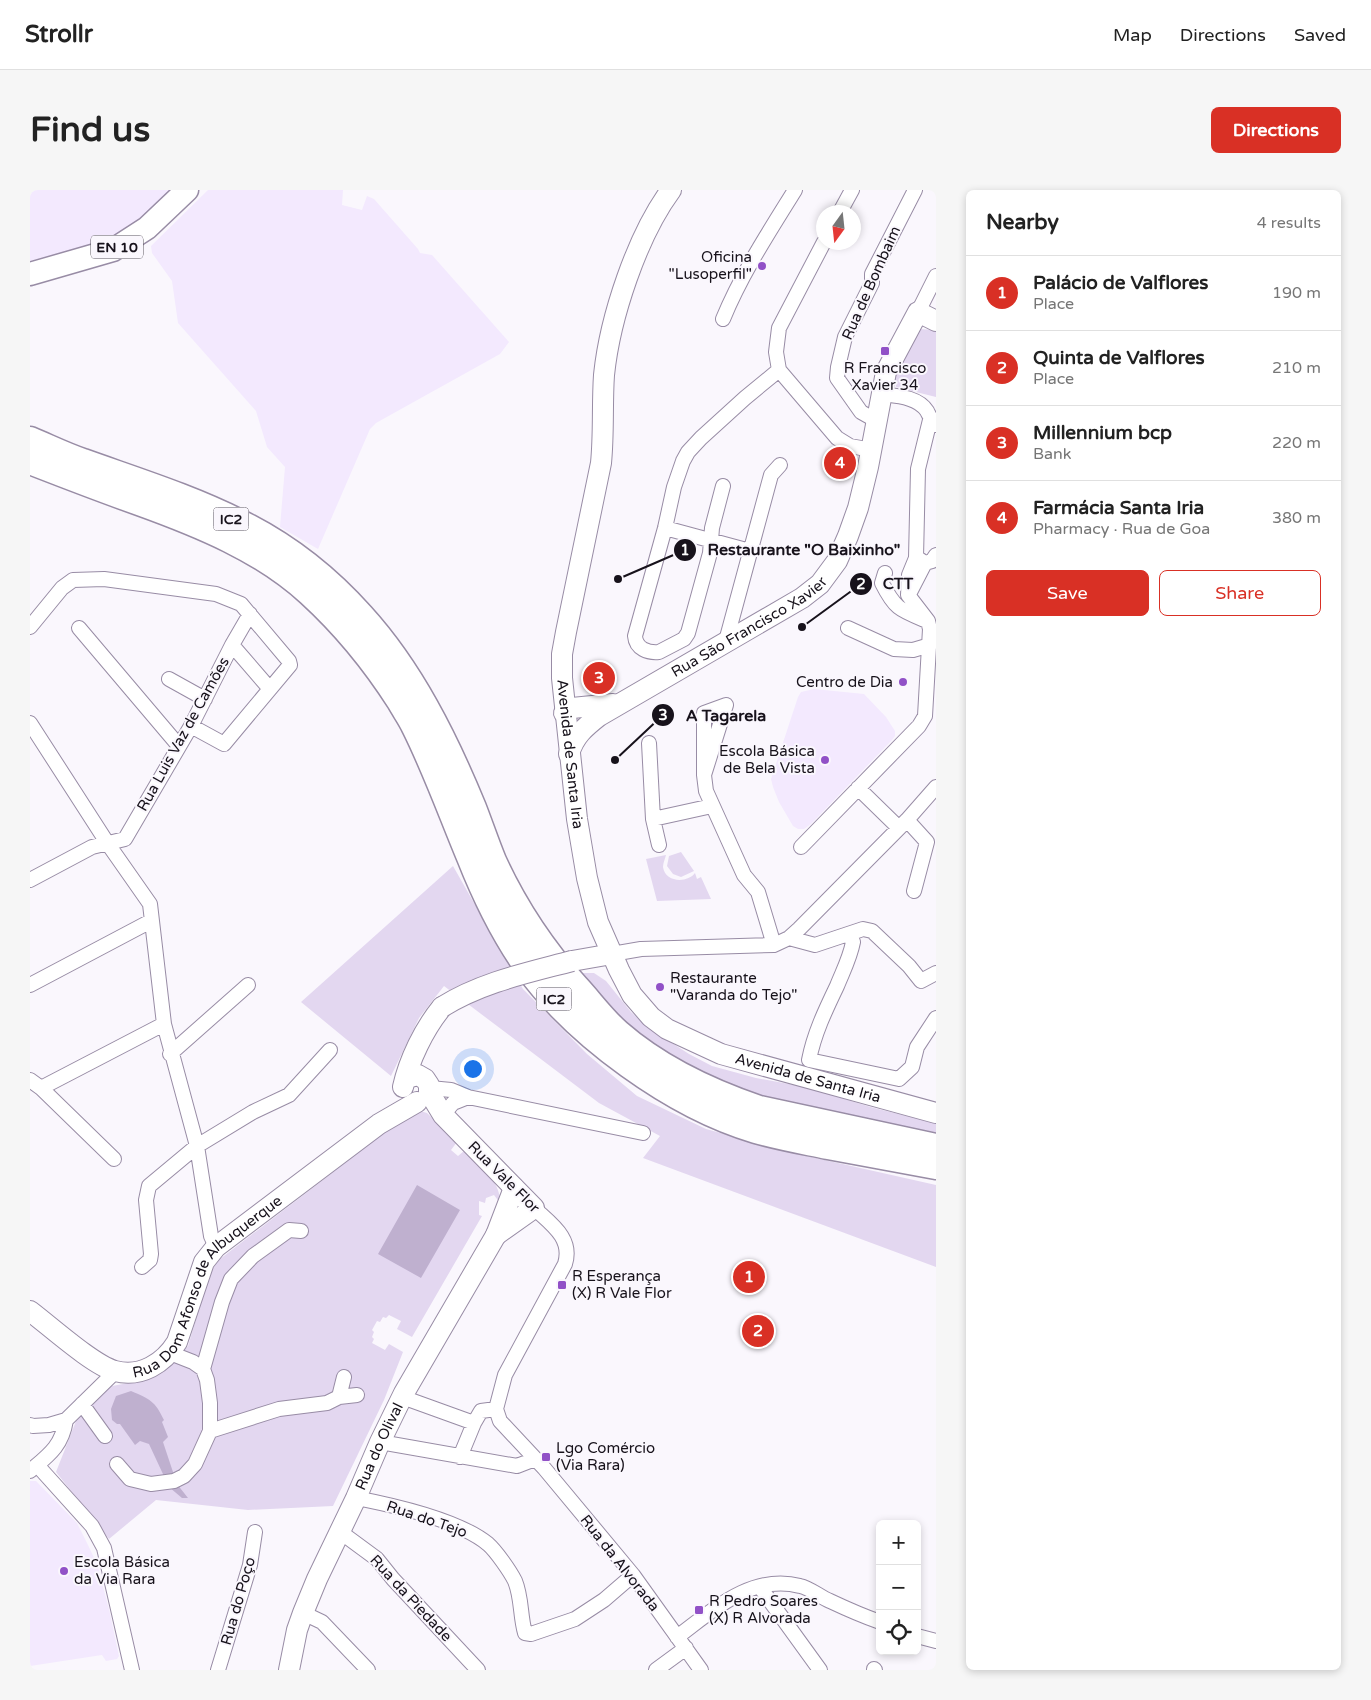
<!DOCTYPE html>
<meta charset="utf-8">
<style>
:root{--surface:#fff;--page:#f6f6f6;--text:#222;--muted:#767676;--line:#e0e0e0;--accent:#d93025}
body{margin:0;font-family:"Varela Round",sans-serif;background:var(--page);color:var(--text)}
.controls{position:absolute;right:15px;bottom:15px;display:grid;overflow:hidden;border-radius:8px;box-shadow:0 2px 8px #0003}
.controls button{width:45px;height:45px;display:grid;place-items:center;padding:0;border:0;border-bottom:1px solid var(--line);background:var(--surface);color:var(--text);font:25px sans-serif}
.compass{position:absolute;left:786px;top:15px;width:45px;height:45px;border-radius:50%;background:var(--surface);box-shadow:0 2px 8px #0003;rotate:195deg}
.you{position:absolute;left:442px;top:878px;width:18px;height:18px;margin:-12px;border:4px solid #fff;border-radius:50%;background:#1a73e8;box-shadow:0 0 0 8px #1a73e833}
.badge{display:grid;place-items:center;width:32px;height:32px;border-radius:50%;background:var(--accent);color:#fff;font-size:16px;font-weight:700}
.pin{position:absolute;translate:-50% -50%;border:2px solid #fff;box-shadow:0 1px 5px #0006}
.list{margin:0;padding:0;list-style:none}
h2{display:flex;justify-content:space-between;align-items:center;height:65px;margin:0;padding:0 20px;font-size:21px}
h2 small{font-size:16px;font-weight:400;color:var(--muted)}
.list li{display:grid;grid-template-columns:32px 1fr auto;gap:15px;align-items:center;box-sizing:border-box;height:75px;padding:0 20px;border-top:1px solid var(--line)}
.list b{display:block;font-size:19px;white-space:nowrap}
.list p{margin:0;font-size:16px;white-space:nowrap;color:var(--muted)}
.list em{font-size:16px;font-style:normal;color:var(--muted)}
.actions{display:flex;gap:10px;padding:15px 20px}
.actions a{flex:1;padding:11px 0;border:1px solid var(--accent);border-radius:8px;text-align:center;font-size:18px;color:var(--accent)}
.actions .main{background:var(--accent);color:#fff}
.icon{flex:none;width:28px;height:28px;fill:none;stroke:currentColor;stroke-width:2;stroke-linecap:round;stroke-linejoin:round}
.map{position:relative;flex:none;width:906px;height:1480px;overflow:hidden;border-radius:8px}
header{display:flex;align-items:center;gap:30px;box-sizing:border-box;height:70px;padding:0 25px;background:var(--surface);border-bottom:1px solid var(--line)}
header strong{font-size:24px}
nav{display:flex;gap:28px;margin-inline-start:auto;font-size:18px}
.intro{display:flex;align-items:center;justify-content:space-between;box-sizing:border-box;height:120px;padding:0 30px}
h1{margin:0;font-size:35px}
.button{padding:12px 22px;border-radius:8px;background:var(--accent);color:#fff;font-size:18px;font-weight:700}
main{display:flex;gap:30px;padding:0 30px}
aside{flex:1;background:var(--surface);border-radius:8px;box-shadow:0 2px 8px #0003}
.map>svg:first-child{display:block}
.built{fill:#f3e9fe}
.green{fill:#e3d7f0}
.water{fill:#bfb0cf}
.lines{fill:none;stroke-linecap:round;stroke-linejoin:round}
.street-casing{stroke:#988ca5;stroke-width:16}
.secondary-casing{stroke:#988ca5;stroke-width:22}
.primary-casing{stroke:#988ca5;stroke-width:25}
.highway-casing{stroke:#988ca5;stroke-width:29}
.street{stroke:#fff;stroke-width:14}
.secondary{stroke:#fff;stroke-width:20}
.primary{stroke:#fff;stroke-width:22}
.highway{stroke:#fff;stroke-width:26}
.secondary-bridge-casing{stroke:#988ca5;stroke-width:22;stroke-linecap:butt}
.secondary-bridge{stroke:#fff;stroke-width:20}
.poi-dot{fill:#9151c7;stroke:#faf7fd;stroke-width:2}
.labels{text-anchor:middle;stroke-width:4;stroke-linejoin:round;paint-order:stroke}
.shield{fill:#faf7fd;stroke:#5b575f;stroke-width:1}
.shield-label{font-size:14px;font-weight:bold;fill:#17121b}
.poi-label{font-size:15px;fill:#17121b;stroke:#faf7fd;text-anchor:start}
.street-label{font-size:15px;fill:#17121b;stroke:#faf7fd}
.leader{fill:none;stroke:#17121b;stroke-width:2}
.callout-dot{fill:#17121b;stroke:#faf7fd;stroke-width:2}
.mark-label{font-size:15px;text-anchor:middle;font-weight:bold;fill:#fff}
.callout-label{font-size:16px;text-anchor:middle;font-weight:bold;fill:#17121b;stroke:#faf7fd;stroke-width:4;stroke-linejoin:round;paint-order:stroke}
</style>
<header>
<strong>Strollr</strong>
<nav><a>Map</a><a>Directions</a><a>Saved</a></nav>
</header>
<div class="intro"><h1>Find us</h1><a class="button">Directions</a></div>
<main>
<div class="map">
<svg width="906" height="1480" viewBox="0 0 906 1480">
<rect width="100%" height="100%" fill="#faf7fd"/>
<path class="built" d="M0,0H142L114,29L70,55L0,71Z
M178,0H313L312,15L332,20L337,6L344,9L388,59L390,63L402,65L479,152L470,164L346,233L340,239L288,359L250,337L255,277L237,257L226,221L148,133L142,91L122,63L121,56Z
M784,499L834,504L856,527L865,541V546L862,550L781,634L774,639H768L763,636L749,612L743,597L741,589L768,507L771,502Z
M0,1291H6L47,1333L57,1353L67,1374L79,1419L89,1466L87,1469L76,1471L72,1465L0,1476Z"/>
<path class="green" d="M889,139L906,140V207L866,197L863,184Z
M651,662L664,681L651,687L643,684L637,676L639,666Z
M636,665C635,669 633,673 633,677C635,693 658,693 665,683L667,689L671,687L681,709L627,711L616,669Z
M423,676L493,799L557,864L607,906L676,939L768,964L906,995V1077L613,968L630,946L569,913L414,796L389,828L361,886L271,812Z
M550,783H564L576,791L601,822L619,838L659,864L682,876L726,888L775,897L844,918L906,933V947L804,924L701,897L637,864L603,838L553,793Z
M390,921L397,923L427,952L421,960L428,966L434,961C449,976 471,990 470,1013L464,1005L456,1008L455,1013L449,1011V1025L452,1026L382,1147L367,1139L371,1131L359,1125L356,1128L353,1127L350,1132L347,1131L342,1140L344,1142L342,1147L344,1149L342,1153L355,1160L359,1154L373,1162L354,1210L303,1316L218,1320L126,1310L79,1349L26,1282L48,1226L77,1197L98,1193L142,1173L158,1156L180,1082L190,1069L354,943Z"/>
<path class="water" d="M387,995L430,1020L391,1088L348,1064Z
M101,1201C120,1209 125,1211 134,1230L132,1232L138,1247L133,1252L147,1294L158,1308H152L139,1297L119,1254L110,1251L105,1255L90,1234H87L82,1230L81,1219L86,1206Z"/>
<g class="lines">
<g class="street-casing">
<path id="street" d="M810,22L822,0
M794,52L749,138L746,162L749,180L807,248L820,256L842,260
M888,122L906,86
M693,129C712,83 739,42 765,0
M852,204C867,206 888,207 897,221C900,227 901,230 906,235
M847,231L831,222L807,188L808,177L815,147L842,93V84L885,0
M693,296L682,338L680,363L658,443L654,449L629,462C618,463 606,459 605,446L635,338L644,297L653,271L658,262L671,248L715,208L749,180
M635,338L720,361
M889,369L895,373L902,371L906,365
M855,383L852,393C865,419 870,420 897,431
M879,404L895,373
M0,437L32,398L43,390L74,389L186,404L211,414L259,471L260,475L194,554L161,536
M49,438L149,556
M818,438L864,459L883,460L900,455
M696,451L741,285L750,275
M202,455L240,499
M139,489L175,509
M0,533L78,654L120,714L134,834L167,956L181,1046L186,1057
M619,553L623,629L629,655
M674,585L696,515L674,523V585L676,601L714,685L728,702L744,755
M828,598L869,638
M623,629L682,616
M877,630L897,652L884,701
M771,657L889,536L895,526L900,439L898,431L878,405L879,385L886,368L888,279L900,230
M0,690L62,657L95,649L161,536L202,455L220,424
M819,744L823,752C820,768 813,781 807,796C795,821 784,844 779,870L869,889L882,877L887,857L906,828
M759,748L785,755L833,739L842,741L879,776L891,791L906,783
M582,764L611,759L744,755L759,748L769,739L877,630L906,597
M0,795L121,731
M140,864L218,795
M0,890L11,898L84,969
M11,898L134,834
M400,898L421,900L438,907L613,943
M413,925L423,913L438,907
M504,1018C521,1034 543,1048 535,1074L475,1185L466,1219L470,1231L514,1278L603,1385L671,1480
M112,1077L120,1070L121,1064L116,1010L119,996L167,956L223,922L259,905L300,860
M173,1179L192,1112L201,1089L223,1066L259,1040L271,1041
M309,1207L314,1187
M372,1207L444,1233
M52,1214L75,1246
M0,1235L3,1236L19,1235L36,1230L86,1181
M180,1241L249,1219L297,1213L309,1207L327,1205
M350,1252L487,1276L505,1269
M430,1267L444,1233L451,1221L466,1219
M87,1274L100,1289L121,1294L144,1291L154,1286L165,1274L180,1241V1213L177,1190L173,1179L163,1172L140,1163
M7,1275L62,1336L74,1358L102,1480
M0,1281C19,1265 32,1256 36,1230
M326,1308C362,1315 429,1330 458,1354C466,1361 480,1381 485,1391C492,1408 490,1426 495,1443L501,1444L545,1429L574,1410L603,1385
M309,1341L347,1369L363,1389L448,1480
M730,1397L790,1480
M273,1423L292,1432L338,1480
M887,1446L906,1451
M647,1447C682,1421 722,1383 770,1396C780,1398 790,1407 800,1411C817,1419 833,1426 850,1432
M844,1479L845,1480
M188,1480L220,1375L225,1342
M626,1480L656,1458"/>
</g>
<g class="secondary-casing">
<g id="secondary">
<path id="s1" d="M641,0C607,46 580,127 574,185C572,214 574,243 571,273L536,442L532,464V488L547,629L557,688L568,732L589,780L602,805L621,827L637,839L691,864L906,923"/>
<path d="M534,523L542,518L583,514"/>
<path id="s2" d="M539,564C544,546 555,537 569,526L772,408L790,394L807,371L818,346L828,318L838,277L856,182L888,122L906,131"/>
<path d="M542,771L582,764"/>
<path d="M376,889L380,887L388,885L395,889L399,895V902L413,925L504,1018L466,1045"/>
<path d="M373,897C379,870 394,839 412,817"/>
<path id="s3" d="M0,1121C20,1136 63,1175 85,1181C111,1188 134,1173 147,1152L174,1072L186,1057L349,934L387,912"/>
<path id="s4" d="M259,1480L267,1440L273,1423L287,1389L326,1308L350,1252L374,1203L466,1045L484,998"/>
</g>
</g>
<g class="primary-casing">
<path id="primary" d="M0,84L83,60L117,38L157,0"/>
</g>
<g class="highway-casing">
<path id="highway" d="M0,250C17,257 35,266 53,272C106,291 161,308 212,334C256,356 298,389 331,426C381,481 415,550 443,618C450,636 456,654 463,671C485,719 511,758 546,797C560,812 572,829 588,843C628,878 679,902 729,919L906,957
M0,271C36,285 72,299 109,312C170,334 232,359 280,403C315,435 345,472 370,511C375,520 381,528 385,537C406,579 422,624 440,667C455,705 473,742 496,775C546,845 644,916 726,940C750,947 774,951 798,956C834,963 870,969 906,976"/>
</g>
<use href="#street" class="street"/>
<use href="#secondary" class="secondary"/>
<use href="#primary" class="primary"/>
<use href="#highway" class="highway"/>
<g class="secondary-bridge-casing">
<path id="secondary-bridge" d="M412,817C452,792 497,783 542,771"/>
</g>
<use href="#secondary-bridge" class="secondary-bridge"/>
</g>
<g class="poi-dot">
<circle cx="732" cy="76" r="5"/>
<rect x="850" y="156" width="10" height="10" rx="2.5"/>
<circle cx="873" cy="492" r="5"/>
<circle cx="795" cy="570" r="5"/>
<circle cx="630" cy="797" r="5"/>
<rect x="527" y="1090" width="10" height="10" rx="2.5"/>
<rect x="511" y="1262" width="10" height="10" rx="2.5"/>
<circle cx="34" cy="1381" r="5"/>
<rect x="664" y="1415" width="10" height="10" rx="2.5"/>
</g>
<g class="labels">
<g class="shield">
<rect x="61" y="45.5" width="52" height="23" rx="4"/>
<rect x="183.5" y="317.5" width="35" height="23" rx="4"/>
<rect x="506.5" y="797.5" width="35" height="23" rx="4"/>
</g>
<g class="shield-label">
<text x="87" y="62">EN 10</text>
<text x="201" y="334">IC2</text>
<text x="524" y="814">IC2</text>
</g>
<g class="poi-label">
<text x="722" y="72" text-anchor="end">Oficina<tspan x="722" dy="17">"Lusoperfil"</tspan></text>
<text x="855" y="183" text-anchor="middle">R Francisco<tspan x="855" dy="17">Xavier 34</tspan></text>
<text x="863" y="497" text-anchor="end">Centro de Dia</text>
<text x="785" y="566" text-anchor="end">Escola Básica<tspan x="785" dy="17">de Bela Vista</tspan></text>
<text x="640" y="793">Restaurante<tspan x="640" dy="17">"Varanda do Tejo"</tspan></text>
<text x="542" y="1091">R Esperança<tspan x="542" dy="17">(X) R Vale Flor</tspan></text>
<text x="526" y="1263">Lgo Comércio<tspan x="526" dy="17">(Via Rara)</tspan></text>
<text x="44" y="1377">Escola Básica<tspan x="44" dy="17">da Via Rara</tspan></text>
<text x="679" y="1416">R Pedro Soares<tspan x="679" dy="17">(X) R Alvorada</tspan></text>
</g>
<g class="street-label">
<text transform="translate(841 93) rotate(-66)" y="5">Rua de Bombaim</text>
<text dy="5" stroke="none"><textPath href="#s2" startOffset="224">Rua São Francisco Xavier</textPath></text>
<text transform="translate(153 544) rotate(-61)" y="5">Rua Luis Vaz de Camões</text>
<text dy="5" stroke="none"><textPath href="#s1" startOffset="582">Avenida de Santa Iria</textPath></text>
<text dy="5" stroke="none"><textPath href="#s1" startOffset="1032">Avenida de Santa Iria</textPath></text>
<text transform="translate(474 987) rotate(45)" y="5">Rua Vale Flor</text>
<text dy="5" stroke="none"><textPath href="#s3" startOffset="242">Rua Dom Afonso de Albuquerque</textPath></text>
<text dy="5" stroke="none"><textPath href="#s4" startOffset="242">Rua do Olival</textPath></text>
<text transform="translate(397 1329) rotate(19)" y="5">Rua do Tejo</text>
<text transform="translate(590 1373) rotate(52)" y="5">Rua da Alvorada</text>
<text transform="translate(381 1408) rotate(47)" y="5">Rua da Piedade</text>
<text transform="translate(208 1411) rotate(-74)" y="5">Rua do Poço</text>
</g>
</g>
<path class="leader" d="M588 389L655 360M772 437L831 394M585 570L633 525"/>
<g class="callout-dot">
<circle cx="588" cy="389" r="5"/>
<circle cx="772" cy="437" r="5"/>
<circle cx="585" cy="570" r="5"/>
<circle cx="655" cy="360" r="12"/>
<circle cx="831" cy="394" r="12"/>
<circle cx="633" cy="525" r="12"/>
</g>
<g class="mark-label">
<text x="655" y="365">1</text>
<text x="831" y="399">2</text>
<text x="633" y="530">3</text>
</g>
<g class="callout-label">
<text x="774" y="365">Restaurante "O Baixinho"</text>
<text x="868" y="399">CTT</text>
<text x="696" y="531">A Tagarela</text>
</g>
</svg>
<div class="controls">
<button>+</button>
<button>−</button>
<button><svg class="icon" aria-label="locate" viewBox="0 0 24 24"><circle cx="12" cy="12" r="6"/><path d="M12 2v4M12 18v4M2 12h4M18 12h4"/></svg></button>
</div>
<svg class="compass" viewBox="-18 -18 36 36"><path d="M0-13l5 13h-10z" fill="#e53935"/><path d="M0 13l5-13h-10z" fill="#767676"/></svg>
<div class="you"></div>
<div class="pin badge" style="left:719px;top:1087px">1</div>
<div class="pin badge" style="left:728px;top:1141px">2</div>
<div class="pin badge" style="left:569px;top:488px">3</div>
<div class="pin badge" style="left:810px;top:273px">4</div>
</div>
<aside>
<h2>Nearby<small>4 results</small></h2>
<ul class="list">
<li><span class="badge">1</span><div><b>Palácio de Valflores</b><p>Place</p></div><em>190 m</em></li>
<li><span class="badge">2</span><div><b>Quinta de Valflores</b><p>Place</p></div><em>210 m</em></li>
<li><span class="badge">3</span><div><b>Millennium bcp</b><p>Bank</p></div><em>220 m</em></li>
<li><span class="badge">4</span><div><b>Farmácia Santa Iria</b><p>Pharmacy · Rua de Goa</p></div><em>380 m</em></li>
</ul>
<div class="actions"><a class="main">Save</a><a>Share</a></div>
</aside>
</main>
